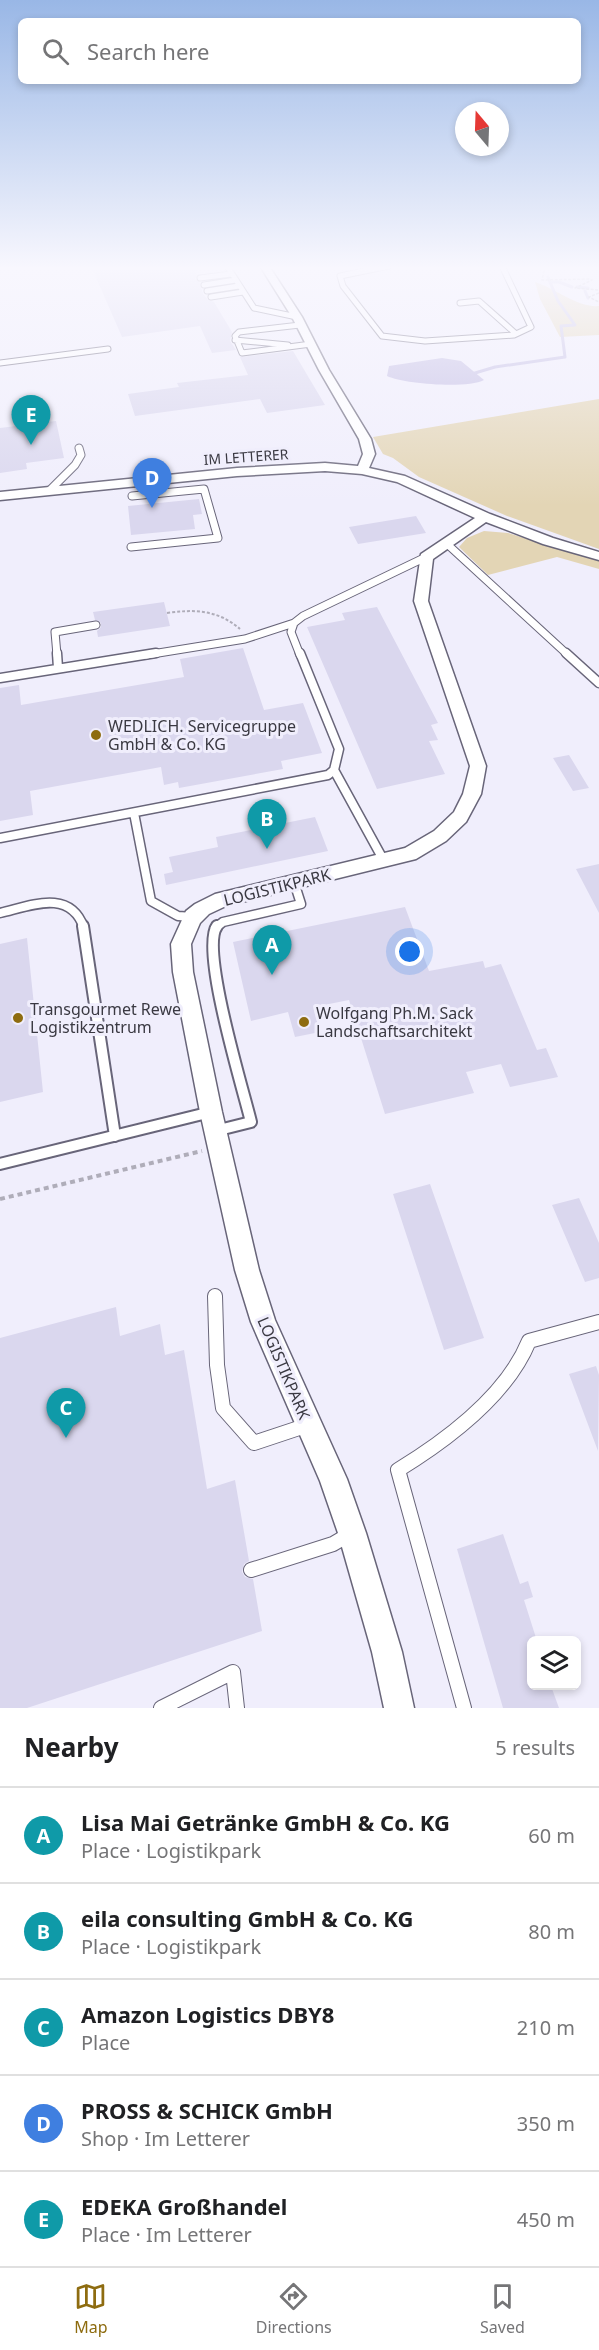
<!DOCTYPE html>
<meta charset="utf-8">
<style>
:root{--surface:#fff;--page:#f2f2f2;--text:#202124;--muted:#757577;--line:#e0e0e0;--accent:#8e6c10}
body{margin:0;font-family:"Noto Sans",sans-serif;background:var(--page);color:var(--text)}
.controls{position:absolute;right:18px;bottom:18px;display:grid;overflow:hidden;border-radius:9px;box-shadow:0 3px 9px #0003}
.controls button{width:54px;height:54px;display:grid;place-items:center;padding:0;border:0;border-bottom:2px solid var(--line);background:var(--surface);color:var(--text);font:30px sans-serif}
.compass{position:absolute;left:455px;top:102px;width:54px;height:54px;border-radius:50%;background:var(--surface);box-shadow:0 3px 9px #0003;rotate:341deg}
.you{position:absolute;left:410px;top:952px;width:21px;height:21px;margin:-15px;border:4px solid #fff;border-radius:50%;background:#1a73e8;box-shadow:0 0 0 9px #1a73e833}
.badge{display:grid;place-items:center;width:39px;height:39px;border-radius:50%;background:var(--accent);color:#fff;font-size:20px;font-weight:700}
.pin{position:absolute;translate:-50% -50px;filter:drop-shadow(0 2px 3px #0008)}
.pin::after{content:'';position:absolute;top:32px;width:21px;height:18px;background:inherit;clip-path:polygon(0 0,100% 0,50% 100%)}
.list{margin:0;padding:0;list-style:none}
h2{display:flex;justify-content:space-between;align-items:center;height:78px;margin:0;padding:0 24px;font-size:26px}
h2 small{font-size:20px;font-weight:400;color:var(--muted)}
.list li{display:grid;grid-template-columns:39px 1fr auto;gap:18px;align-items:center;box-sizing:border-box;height:96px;padding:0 24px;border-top:2px solid var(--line)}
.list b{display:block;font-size:22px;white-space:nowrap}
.list p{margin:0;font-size:20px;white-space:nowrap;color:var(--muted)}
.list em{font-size:20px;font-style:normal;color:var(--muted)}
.icon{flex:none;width:33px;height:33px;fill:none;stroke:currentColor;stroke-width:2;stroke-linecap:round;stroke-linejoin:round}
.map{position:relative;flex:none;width:599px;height:1708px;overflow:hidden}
.search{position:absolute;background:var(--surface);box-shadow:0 3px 9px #0003;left:18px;right:18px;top:18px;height:66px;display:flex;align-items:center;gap:15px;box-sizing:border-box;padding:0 21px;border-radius:9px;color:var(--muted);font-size:22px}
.sheet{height:558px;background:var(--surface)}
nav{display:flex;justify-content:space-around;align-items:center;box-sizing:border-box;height:84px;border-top:2px solid var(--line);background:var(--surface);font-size:16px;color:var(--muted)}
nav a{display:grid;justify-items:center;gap:3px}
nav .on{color:var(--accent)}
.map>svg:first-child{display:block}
.green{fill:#e3d5b5}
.water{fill:#c2bce3}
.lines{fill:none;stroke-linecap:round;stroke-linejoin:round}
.stream{stroke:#c2bce3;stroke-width:3}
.building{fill:#dad7ee}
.service-far4-casing{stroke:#686579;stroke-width:7}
.service-far3-casing{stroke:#686579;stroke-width:9}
.service-far2-casing{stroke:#686579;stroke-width:11}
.service-far1-casing{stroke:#686579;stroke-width:14}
.service-casing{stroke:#686579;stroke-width:16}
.minor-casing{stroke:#686579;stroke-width:3}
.path-far2{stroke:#afadb9;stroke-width:1.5;stroke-dasharray:3 1.5;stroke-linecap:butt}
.path-far1{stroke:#afadb9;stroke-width:2;stroke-dasharray:3 2;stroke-linecap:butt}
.path{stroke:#afadb9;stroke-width:4;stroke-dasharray:5 4;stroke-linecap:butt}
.service-far4{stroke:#fff;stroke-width:5}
.service-far3{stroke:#fff;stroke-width:7}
.service-far2{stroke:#fff;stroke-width:8}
.service-far1{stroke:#fff;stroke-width:10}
.service{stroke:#fff;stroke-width:14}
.minor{fill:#fff;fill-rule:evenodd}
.poi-dot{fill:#8e6c10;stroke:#f0eefc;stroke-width:2}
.labels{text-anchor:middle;stroke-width:6;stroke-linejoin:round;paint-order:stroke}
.far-street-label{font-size:14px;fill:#3a3942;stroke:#f0eefc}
.poi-label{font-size:16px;fill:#3a3942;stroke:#f0eefc;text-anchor:start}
.street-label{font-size:16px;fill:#3a3942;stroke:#f0eefc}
</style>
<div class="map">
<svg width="599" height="1708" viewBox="0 0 599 1708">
<rect width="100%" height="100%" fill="#f0eefc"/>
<path class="green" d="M535,282C555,288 578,308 599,306V335L560,337L540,299Z
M599,399V549L507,516L419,477L393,458L383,454L373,437Z
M484,531L508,533L599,561V569L557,557L488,575L459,547L467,538Z"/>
<path class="water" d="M442,358L461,361L484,380C467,389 404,384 387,376L389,366Z"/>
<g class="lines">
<path class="stream" d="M548,277L550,282H559L572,287
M577,287L588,288
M585,291L588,298
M475,373L495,367L565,357L561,326L575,325L558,301L550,282"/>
</g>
<path class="building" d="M91,266H193L197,274L195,279L200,283L203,294L208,300L214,302L232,332L230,341L236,350L212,353L200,326L122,337Z
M293,351L325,405L267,413L260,399L135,416L128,394L179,387L177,383L248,375L240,357Z
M56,421L64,458L26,463L27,469L0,473V428Z
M199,499L202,514L193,515L195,529L131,535L128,506Z
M416,516L426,533L358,544L349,527Z
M164,602L170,626L98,637L97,631L101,627V623L95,620L93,612Z
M377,607L438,723L431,725L438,740L429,741L445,774L377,789L307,627L345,620L342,613Z
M243,648L264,710L303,703L322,753L281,761L283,769L179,788L178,782L164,785L161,767L30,791L33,815L0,821V688L19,685L21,705L184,677L180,659Z
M569,755L589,788L573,791L553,758Z
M315,817L328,851L166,885L164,874L173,872L169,857L218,847L216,837Z
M599,864V913L576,869Z
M405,907L429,971L483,961L485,968L501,964L537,1050L546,1048L558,1077L510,1087L501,1064L466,1072L474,1093L385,1114L349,1000L324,1005L314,1010L320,1032L295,1037L288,1012L251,1021L233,942Z
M27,938L43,1092L0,1102V944Z
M430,1184L484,1338L444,1350L393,1194Z
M579,1198L599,1243V1278L585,1282L552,1205Z
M116,1307L120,1336L160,1324L165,1355L184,1350L207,1489L235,1480L249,1561L244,1564L242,1572L245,1577L253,1579L262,1631L27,1708H0V1338Z
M596,1366L599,1375L598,1451L569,1374Z
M503,1534L520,1584L528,1581L533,1597L524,1600L537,1641H531V1686H551L559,1708H503L457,1549Z"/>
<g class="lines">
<g class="service-far4-casing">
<path id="service-far4" d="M227,266L254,308L297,317
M389,266L340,276L343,286L382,336L425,341L514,335L531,327L502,266
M200,278L231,274
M204,285L236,280
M207,291L239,286
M211,297L243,292
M460,303L479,301L515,333
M300,325L239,332L235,336L242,353L311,344
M235,340L288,345
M0,363L108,349"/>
</g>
<g class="service-far3-casing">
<path id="service-far3" d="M50,490L75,465L81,455L79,448
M446,543L568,655
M131,547L218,538L204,489L132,496
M57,655L55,632L96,625
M146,655L245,639L294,623
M300,655L291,632L294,623L303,616L426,557"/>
</g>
<g class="service-far2-casing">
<path id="service-far2" d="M57,653L58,668
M566,653L599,683
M0,678L156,653
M334,770L384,861
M134,813L151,901L178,916L193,917
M0,838L328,775L334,770L339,749L300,653
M0,913C30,906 70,888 84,928
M215,928L223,922L301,904L294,882"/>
</g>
<g class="service-far1-casing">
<path id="service-far1" d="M83,926L115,1136
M215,1131L251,1122C243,1089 200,949 217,926
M0,1164L211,1112"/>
</g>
<g class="service-casing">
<path id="service" d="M215,1296L217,1365L223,1408L254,1443L308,1425
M251,1570L333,1544L350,1534
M161,1708L233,1672L237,1708
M464,1708L398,1470C447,1440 507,1395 529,1341L599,1322"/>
</g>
<g class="minor-casing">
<path id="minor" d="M260,266H269L302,317L329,370L371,439L375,454L369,468L405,476L490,514L553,538L599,552V560L543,544L486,522L433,559L428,601L486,766L481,794L466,822L446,841L416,859L226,906L209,914L200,923L191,944L193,972L222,1112L259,1270L275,1320L347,1479L366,1533L402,1652L414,1708H384L372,1652L338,1533L320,1481L251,1322L235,1270L200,1112L173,972L171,944L186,911L195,904L215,894L405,848L434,831L454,812L463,794L470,766L414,601L421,554L475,518L397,482L362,474L325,471L237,476L0,500V492L237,468L325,463L358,466L363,454L359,439L319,370L292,317Z"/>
</g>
<path class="path-far2" d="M545,266L542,280L589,279L592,280L575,288L599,290
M599,293L589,297L599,302"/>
<path class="path-far1" d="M167,613C195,609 218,610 240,629"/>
<path class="path" d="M0,1199L202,1151"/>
<use href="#service-far4" class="service-far4"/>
<use href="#service-far3" class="service-far3"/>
<use href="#service-far2" class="service-far2"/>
<use href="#service-far1" class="service-far1"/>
<use href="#service" class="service"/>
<use href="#minor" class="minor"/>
</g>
<linearGradient id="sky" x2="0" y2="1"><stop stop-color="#99b7e6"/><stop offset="0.53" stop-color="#f8f7fe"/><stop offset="1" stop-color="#f8f7fe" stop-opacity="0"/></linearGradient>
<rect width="599" height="506" fill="url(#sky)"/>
<g class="poi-dot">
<circle cx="96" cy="735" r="6"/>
<circle cx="18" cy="1018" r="6"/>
<circle cx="304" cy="1022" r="6"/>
</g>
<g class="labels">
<g class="far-street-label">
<text transform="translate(246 457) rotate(-4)" y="5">IM LETTERER</text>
</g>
<g class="poi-label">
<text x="108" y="732">WEDLICH. Servicegruppe<tspan x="108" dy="18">GmbH &amp; Co. KG</tspan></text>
<text x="30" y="1015">Transgourmet Rewe<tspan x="30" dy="18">Logistikzentrum</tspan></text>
<text x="316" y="1019">Wolfgang Ph.M. Sack<tspan x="316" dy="18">Landschaftsarchitekt</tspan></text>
</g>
<g class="street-label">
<text transform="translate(277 887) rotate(-14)" y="6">LOGISTIKPARK</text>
<text transform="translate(284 1368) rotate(67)" y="6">LOGISTIKPARK</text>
</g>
</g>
</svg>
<div class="controls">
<button><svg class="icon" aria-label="layers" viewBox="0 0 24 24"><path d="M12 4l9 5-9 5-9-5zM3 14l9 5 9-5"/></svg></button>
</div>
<svg class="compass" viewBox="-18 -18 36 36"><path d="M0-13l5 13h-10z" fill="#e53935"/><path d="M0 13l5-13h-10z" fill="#757577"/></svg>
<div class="you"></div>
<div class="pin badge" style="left:272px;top:975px;background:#0f9aa8">A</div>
<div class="pin badge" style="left:267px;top:849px;background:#0f9aa8">B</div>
<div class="pin badge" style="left:66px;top:1438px;background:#0f9aa8">C</div>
<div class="pin badge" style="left:152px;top:508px;background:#3f7fe0">D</div>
<div class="pin badge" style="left:31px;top:445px;background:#0f9aa8">E</div>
<div class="search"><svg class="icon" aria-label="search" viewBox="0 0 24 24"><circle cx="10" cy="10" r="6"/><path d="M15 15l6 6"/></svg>Search here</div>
</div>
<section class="sheet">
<h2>Nearby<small>5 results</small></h2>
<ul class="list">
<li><span class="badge" style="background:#0f9aa8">A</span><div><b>Lisa Mai Getränke GmbH &amp; Co. KG</b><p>Place · Logistikpark</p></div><em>60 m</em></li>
<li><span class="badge" style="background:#0f9aa8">B</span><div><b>eila consulting GmbH &amp; Co. KG</b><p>Place · Logistikpark</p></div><em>80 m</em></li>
<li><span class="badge" style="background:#0f9aa8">C</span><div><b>Amazon Logistics DBY8</b><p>Place</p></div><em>210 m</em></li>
<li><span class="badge" style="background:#3f7fe0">D</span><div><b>PROSS &amp; SCHICK GmbH</b><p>Shop · Im Letterer</p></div><em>350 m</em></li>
<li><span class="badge" style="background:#0f9aa8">E</span><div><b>EDEKA Großhandel</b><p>Place · Im Letterer</p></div><em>450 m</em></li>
</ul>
</section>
<nav>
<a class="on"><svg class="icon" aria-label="map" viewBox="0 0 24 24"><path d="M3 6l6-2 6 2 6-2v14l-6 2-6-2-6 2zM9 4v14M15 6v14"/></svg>Map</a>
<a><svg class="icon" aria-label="directions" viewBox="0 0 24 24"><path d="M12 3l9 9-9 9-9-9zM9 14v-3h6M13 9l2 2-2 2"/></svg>Directions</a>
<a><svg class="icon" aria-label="saved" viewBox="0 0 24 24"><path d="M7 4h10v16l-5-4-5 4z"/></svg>Saved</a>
</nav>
